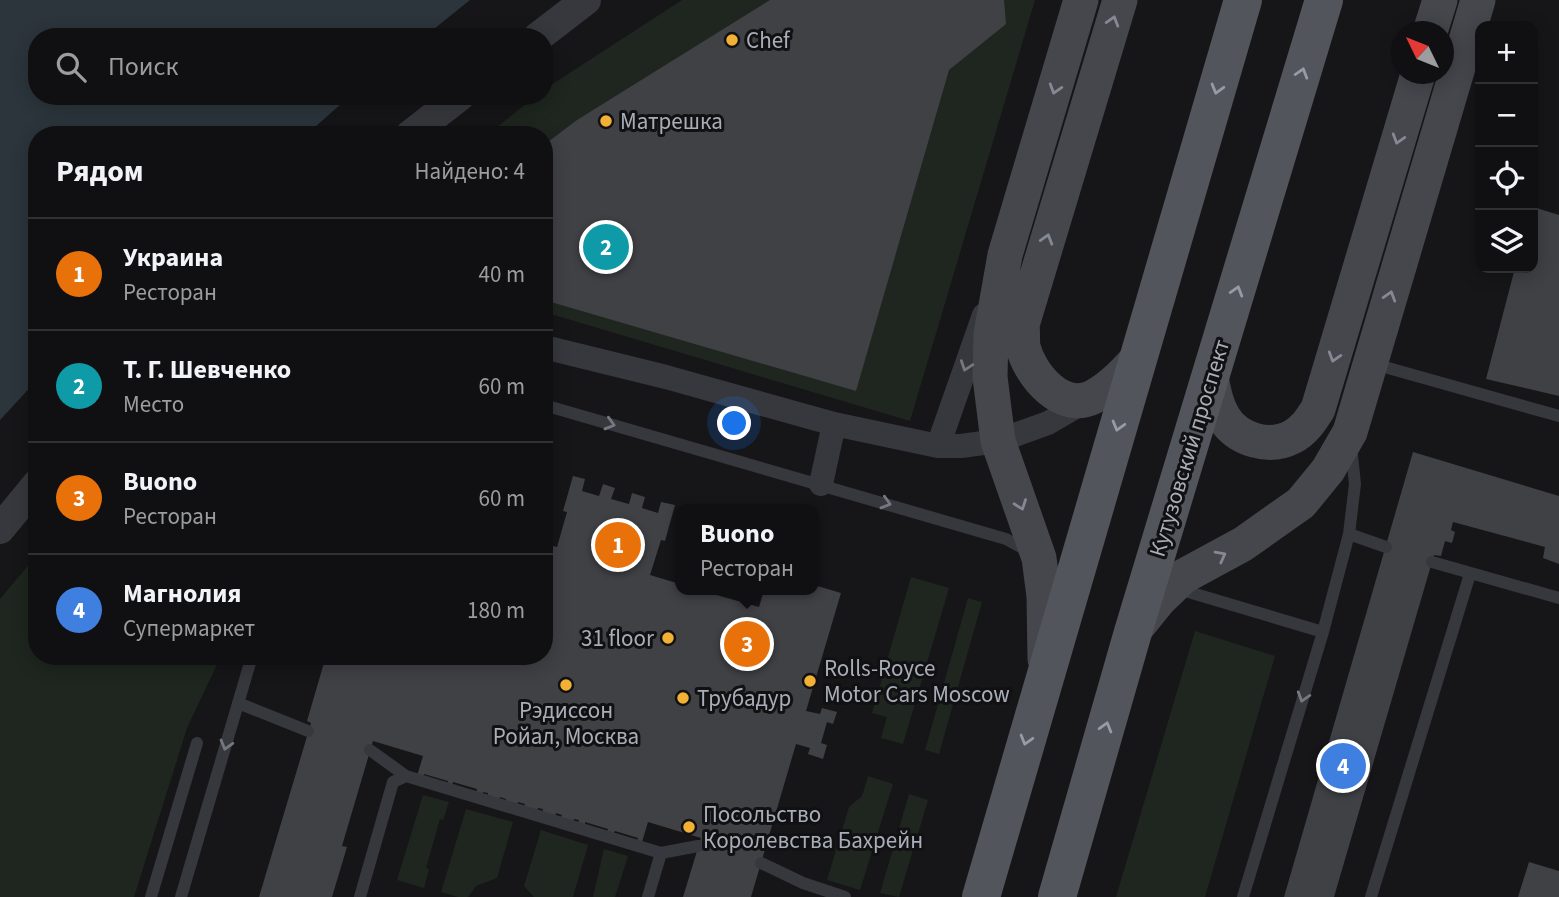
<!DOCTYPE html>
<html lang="ru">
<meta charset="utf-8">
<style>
:root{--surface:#101012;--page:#19191b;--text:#f1f3f6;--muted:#9c9d9f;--line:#303032;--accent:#0b8043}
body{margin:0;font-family:"Source Sans 3",sans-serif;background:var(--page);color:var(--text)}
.controls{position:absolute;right:21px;top:21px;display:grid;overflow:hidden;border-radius:14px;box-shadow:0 4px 18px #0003}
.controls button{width:63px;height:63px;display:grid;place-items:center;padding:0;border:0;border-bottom:2px solid var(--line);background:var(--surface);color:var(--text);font:35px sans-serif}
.compass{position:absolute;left:1391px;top:21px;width:63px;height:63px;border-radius:50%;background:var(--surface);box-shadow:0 4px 18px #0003;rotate:313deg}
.you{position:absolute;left:735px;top:424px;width:24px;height:24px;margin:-18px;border:5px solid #fff;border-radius:50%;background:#1a73e8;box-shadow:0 0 0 10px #1a73e833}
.badge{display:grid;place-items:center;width:46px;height:46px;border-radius:50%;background:var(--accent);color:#fff;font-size:23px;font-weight:700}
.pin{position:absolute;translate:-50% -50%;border:4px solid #fff;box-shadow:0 2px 7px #0006}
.popup{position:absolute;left:675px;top:504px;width:144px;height:91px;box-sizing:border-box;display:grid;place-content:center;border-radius:14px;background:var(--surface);filter:drop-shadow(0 2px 5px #0005);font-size:23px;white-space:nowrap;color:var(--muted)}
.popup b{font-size:26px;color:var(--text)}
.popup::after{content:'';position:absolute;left:50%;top:100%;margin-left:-14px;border:14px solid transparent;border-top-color:var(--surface)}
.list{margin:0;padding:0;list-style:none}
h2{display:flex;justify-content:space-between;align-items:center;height:91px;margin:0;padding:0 28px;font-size:30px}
h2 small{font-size:23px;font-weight:400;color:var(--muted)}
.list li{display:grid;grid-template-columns:46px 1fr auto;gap:21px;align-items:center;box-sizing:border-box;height:112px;padding:0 28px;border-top:2px solid var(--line)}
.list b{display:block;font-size:26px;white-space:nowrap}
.list p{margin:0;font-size:23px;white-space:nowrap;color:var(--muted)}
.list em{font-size:23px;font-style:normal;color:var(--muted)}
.icon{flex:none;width:38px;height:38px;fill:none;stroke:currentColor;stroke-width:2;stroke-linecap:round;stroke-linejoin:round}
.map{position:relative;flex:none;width:1559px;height:897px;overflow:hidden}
.search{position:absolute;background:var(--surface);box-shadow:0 4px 18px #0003;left:28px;top:28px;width:525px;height:77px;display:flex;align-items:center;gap:18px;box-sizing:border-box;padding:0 24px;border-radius:28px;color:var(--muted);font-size:26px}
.panel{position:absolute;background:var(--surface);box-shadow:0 4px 18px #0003;left:28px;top:126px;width:525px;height:539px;border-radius:28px}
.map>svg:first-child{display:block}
.green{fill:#1e261f}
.water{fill:#2c353c}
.building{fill:#404145}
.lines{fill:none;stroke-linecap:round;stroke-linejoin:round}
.service{stroke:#37383d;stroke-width:12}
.minor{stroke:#37383d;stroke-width:24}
.tertiary{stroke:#37383d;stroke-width:30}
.secondary{stroke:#45474d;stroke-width:35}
.primary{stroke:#53555c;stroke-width:38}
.oneway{stroke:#858993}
.oneway2{stroke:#979ba6}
.oneway3{stroke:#757881}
.poi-dot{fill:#f2b134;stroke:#111113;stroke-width:2.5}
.labels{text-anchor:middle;stroke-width:6;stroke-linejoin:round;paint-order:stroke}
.poi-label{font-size:23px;fill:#a8adb8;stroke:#111113;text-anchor:start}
.street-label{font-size:23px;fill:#a8adb8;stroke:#111113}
</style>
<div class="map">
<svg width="1559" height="897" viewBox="0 0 1559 897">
<rect width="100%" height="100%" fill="#161618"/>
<path class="green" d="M682,0H1035L910,421L544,312V135H487L536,96H544V90L548,87Z
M37,555V656H221L187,728L134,897H0V599Z
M911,577L949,588L903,744L881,738L887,717L872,713Z
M968,598L982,602L939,754L925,750Z
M1195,631L1275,656L1205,897H1116Z
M868,776L893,784L860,890L827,880L849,807L862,796Z
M909,794L928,800L899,897L880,893Z
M423,795L449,802L443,820L440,819L426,868L429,869L424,888L397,880Z
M466,809L513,822L497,878L476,886L468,897H458L441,892Z
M541,830L588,845L573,897H534L524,886Z
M604,849L628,856L615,897H593Z"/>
<path class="water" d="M0,0H470L424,37H37V96H350L306,135H37V380L0,420Z"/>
<path class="building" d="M770,0H1004L1006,24L949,70L856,391L544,300V145L577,120Z
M1533,207L1559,215V396L1486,379L1515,268H1533Z
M1413,452L1559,496V564L1543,558L1545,547L1453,522L1451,530L1455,532L1452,543L1445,541L1441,556L1434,555L1334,897H1284Z
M573,476L585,479L582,491L599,496L603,484L615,488L611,499L629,504L632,493L645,497L642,508L658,513L661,502L675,505L665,541L661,540L650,575L680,584V590H699L759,607L764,590H814V585L841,593L806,711L820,714L822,708L837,712L833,724L827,722L821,743L827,745L823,759L808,754L810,748L796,744L751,897H683L701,838L648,822L642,842L637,841L638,838L615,831L613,834L607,832L608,829L585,822V826L578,823L579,820L574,819L573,822L560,818L562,815L556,813L555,817L542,813L543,809L538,808L537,811L524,807L525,804L518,802L517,806L505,802L506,799L500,797L499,800L488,797V793L483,792L482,795L476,793L477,789L453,782L452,786L447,785L448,781L424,774L423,778L417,776L423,756L373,741L342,846L347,847L332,897H259L311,723L307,721L326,656H544V544L557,547L567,512L563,511Z
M1529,862L1559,871V897H1518Z"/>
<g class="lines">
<path class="service" d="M1374,364L1559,416
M544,405L1006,539L1030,552
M1349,534L1386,547
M1432,562L1559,598
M1175,588L1323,632
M238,703L308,731
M370,750L406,776
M761,863L803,883L845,897
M151,897L197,743
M181,897L252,656
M360,897L393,782L406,776L661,853
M648,897L661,853L698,846
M1243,897L1323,632L1349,534L1355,484L1351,446
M1371,897L1470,574"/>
<path class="minor" d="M544,347L666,377L834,424L938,446H961L998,441L1048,423L1091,398
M938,446L984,315
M821,484L834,424"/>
<path class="tertiary" d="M538,37L586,0
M410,135L460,96
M0,529L37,484"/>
<path class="secondary" d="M1120,0L1022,325C1023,332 1022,340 1023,347C1030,375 1062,413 1093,397C1111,388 1125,373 1138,358
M1430,32L1440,0
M1211,377C1214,392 1216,405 1224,418C1238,440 1269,449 1292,437C1304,431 1311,420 1318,409L1418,74
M1133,632L1159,600L1184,576L1243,544L1301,503L1328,470L1350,432L1478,0
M1045,659L1044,596L1039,558L998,441L990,377L991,334L1005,255L1081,0"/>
<path class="primary" d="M981,897L1243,0
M1057,897L1133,632L1324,0"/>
</g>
<defs><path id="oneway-chevron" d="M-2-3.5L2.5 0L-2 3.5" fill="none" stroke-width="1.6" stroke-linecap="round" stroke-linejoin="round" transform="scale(1.75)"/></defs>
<g class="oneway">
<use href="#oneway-chevron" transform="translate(1113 21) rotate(-73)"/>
<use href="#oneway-chevron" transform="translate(1055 89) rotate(107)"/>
<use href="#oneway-chevron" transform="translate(1398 139) rotate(107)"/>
<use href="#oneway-chevron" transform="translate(1047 239) rotate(-73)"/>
<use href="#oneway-chevron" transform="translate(1390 296) rotate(-73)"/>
<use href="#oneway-chevron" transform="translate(1334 357) rotate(107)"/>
<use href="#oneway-chevron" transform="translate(1021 505) rotate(70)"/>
<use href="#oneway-chevron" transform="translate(1221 556) rotate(-28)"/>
</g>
<g class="oneway2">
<use href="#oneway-chevron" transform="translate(1302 73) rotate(-73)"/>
<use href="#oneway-chevron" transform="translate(1217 89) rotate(106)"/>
<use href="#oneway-chevron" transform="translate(1237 291) rotate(-73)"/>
<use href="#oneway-chevron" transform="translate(1118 426) rotate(106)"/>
<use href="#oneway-chevron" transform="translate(1106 727) rotate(-74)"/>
<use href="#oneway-chevron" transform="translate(1026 740) rotate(106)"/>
</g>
<g class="oneway3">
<use href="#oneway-chevron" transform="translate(966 366) rotate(109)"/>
<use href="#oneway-chevron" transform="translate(610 424) rotate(16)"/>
<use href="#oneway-chevron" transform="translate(886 503) rotate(16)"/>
<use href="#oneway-chevron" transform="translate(1303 697) rotate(107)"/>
<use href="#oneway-chevron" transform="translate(226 745) rotate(106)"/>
</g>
<g class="poi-dot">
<circle cx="732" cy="40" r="7"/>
<circle cx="606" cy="121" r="7"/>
<circle cx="668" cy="638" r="7"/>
<circle cx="810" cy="681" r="7"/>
<circle cx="566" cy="685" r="7"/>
<circle cx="683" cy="698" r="7"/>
<circle cx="689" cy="827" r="7"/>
</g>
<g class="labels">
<g class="poi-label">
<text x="746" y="48">Chef</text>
<text x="620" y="129">Матрешка</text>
<text x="654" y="646" text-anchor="end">31 floor</text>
<text x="824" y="676">Rolls-Royce<tspan x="824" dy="26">Motor Cars Moscow</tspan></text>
<text x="697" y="706">Трубадур</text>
<text x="566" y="718" text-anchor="middle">Рэдиссон<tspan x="566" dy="26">Ройал, Москва</tspan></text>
<text x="703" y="822">Посольство<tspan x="703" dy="26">Королевства Бахрейн</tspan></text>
</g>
<g class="street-label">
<text transform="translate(1189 448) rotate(-73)" y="8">Кутузовский проспект</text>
</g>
</g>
</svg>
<div class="controls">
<button>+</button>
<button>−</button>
<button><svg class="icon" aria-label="locate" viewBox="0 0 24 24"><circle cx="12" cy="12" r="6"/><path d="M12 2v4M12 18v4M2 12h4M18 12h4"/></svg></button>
<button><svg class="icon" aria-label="layers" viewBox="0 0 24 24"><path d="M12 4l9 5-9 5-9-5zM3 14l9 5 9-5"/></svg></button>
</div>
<svg class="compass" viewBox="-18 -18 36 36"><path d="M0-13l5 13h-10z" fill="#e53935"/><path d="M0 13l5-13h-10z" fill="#9c9d9f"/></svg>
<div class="you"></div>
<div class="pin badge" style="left:618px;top:545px;background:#e8710a">1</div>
<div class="pin badge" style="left:606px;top:247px;background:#0f9aa8">2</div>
<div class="pin badge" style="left:747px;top:644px;background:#e8710a">3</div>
<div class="popup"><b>Buono</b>Ресторан</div>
<div class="pin badge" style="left:1343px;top:766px;background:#3f7fe0">4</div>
<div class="search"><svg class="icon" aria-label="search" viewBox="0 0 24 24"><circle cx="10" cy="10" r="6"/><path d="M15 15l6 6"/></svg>Поиск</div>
<section class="panel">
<h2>Рядом<small>Найдено: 4</small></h2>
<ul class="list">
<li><span class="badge" style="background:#e8710a">1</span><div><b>Украина</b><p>Ресторан</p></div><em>40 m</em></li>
<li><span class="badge" style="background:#0f9aa8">2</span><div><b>Т. Г. Шевченко</b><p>Место</p></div><em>60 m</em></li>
<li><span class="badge" style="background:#e8710a">3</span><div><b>Buono</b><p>Ресторан</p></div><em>60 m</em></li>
<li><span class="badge" style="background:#3f7fe0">4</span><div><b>Магнолия</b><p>Супермаркет</p></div><em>180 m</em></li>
</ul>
</section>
</div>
